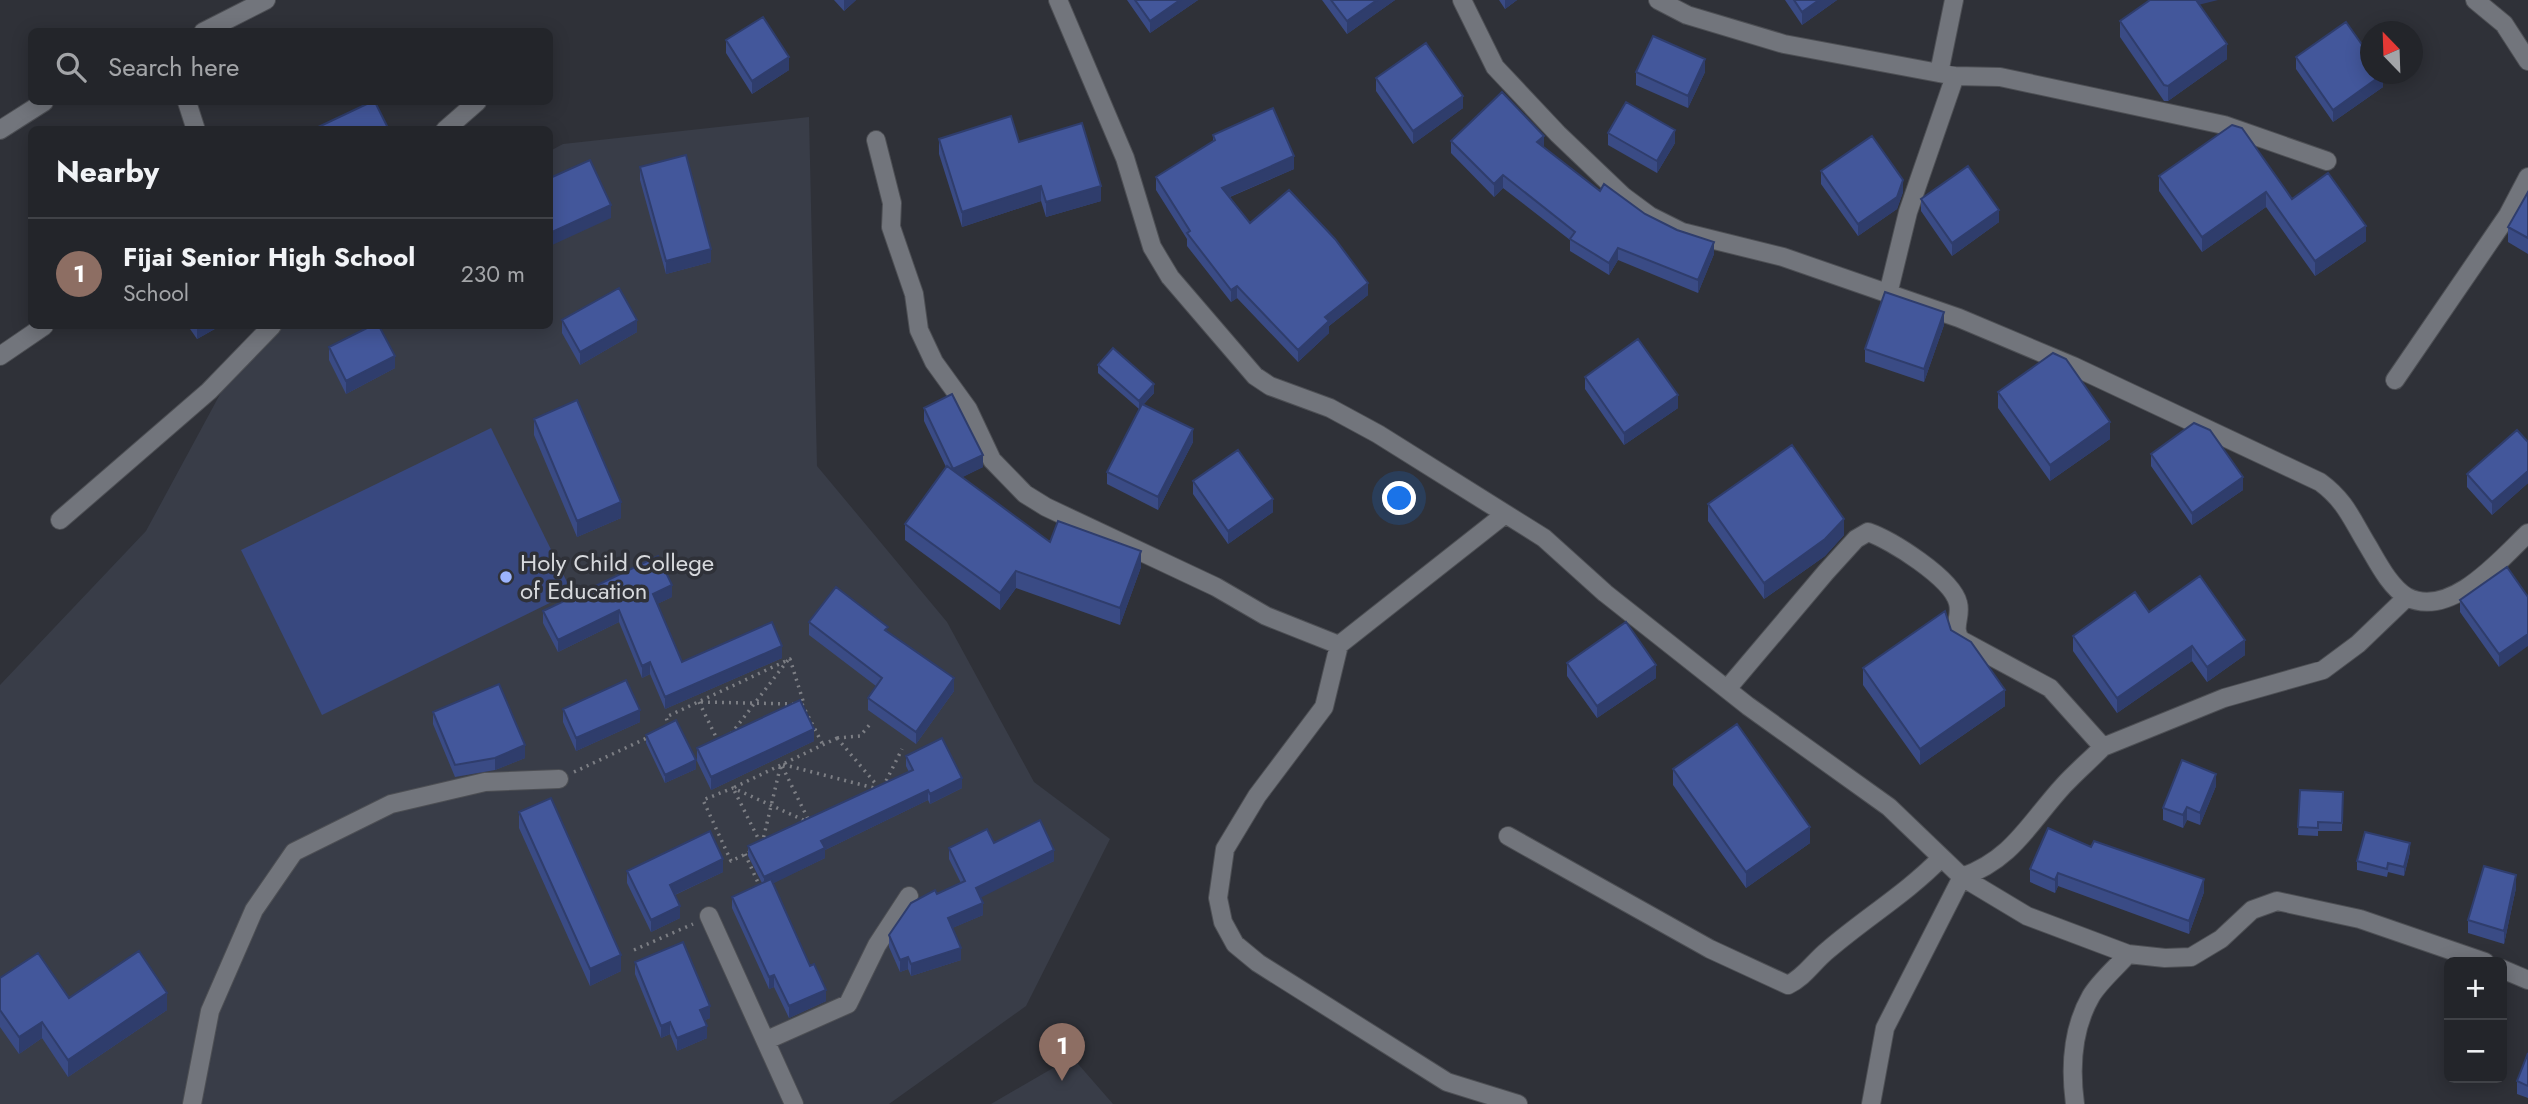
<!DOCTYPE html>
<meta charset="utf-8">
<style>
:root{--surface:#23252a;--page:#2f3136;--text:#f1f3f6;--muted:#a3a5a8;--line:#404247;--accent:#9cb4fd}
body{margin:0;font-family:Jost,sans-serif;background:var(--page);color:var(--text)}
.controls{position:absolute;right:21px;bottom:21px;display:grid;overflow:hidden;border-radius:10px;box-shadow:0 4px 18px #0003}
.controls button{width:63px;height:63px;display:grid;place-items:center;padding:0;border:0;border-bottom:2px solid var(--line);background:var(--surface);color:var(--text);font:35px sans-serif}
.compass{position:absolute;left:2360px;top:21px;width:63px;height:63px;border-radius:50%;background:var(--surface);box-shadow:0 4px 18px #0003;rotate:337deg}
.you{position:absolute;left:1400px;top:499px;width:24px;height:24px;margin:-18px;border:5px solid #fff;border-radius:50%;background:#1a73e8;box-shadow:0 0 0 10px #1a73e833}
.badge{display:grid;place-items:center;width:46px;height:46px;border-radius:50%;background:var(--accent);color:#fff;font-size:23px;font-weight:700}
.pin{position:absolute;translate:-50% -58px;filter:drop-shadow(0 2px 4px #0008)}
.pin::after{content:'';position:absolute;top:37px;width:24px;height:21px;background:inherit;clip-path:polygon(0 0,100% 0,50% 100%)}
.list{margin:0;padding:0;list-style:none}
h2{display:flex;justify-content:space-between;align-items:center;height:91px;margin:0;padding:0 28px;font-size:30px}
h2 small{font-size:23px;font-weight:400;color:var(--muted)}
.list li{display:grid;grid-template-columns:46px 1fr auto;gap:21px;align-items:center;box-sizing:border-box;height:112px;padding:0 28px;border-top:2px solid var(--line)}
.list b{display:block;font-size:26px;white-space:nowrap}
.list p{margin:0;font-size:23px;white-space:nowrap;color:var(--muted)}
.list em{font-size:23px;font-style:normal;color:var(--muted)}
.icon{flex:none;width:38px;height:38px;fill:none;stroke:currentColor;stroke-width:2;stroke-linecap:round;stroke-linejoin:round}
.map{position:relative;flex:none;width:2528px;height:1104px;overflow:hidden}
.search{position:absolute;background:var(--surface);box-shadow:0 4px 18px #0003;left:28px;top:28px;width:525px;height:77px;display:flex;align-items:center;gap:18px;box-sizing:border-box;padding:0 24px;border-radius:10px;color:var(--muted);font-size:26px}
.panel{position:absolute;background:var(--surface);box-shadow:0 4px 18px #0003;left:28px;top:126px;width:525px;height:203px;border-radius:10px}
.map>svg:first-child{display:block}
.built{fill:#393d48}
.green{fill:#38487f}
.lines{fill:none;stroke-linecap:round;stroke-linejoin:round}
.street-casing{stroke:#4d4f54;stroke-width:20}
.path{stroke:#7c7e84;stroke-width:3.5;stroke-dasharray:2 5;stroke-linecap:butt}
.street{stroke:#72757c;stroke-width:18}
.wall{fill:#3a4b85}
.shaded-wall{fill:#2f3d6c}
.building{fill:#43579b;stroke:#2f3d6c;stroke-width:2}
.poi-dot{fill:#9cb4fd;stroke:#2f3138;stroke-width:2.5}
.labels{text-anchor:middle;stroke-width:7;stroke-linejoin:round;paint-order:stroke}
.poi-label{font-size:24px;fill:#d7d9dd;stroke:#2f3138;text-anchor:start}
</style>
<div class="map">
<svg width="2528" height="1104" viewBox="0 0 2528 1104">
<rect width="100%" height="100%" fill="#2f3138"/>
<path class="built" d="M809,117L817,466L947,622L1034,782L1110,839L1026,1006L889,1104H0V685L146,531L238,361L280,326H550V151L563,144Z
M1072,1057L1113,1104H991Z"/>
<path class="green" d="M491,428L572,592L322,715L241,550Z"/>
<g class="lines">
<g class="street-casing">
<path id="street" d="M1058,0L1125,158L1152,247L1170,277L1255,376L1270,386L1330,408L1378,434L1544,538L1605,593L1748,706L1889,807L1962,877L2027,916L2128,954L2165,958L2191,957L2221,939L2252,910L2277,901L2360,919L2485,962
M1462,0L1495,67L1558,134L1623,196L1650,216L1682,232L1783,257L1959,318L2073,366L2320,482C2346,501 2352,520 2368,546C2378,563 2390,587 2407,597C2450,619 2500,560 2528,533
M1658,0L1687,15L1784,44L1955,76L2000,77L2224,125L2327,161
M2475,0L2504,24L2528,61
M203,32L266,0
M1939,73L1954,0
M187,102L196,130
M0,130L44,102
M445,130L477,102
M876,140L892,203L891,227L914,294L919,330L934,362L968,409L992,460L1025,494L1046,507L1216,587L1266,616L1339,645L1504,515
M1888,294L1908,212L1955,76
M0,356L44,326
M2395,380L2508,215L2528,177
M60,520L209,391L272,326
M1339,645L1324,707L1257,796L1225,849L1218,898L1223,922L1235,944L1258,963L1447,1082L1518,1104
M1727,689L1826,572L1856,539L1868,532C1891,540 1952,578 1958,603C1962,617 1951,628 1961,640L2050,688L2103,747C2090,760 2076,772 2064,785C2029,823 2013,859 1962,877L1885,1028L1871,1104
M2103,747L2224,698L2323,670L2358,644L2407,597
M1508,836L1710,949L1788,985C1805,977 1813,962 1828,950C1865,918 1907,893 1941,858
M709,916L794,1104
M2502,969L2528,980
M767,1040L848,1004L877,945L909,896
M192,1104L210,1011L254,910L294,852L391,804L485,782L559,779
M2075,1104C2070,1067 2072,1029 2091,996C2100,981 2117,967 2128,954"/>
</g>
<path class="path" d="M699,702L718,741
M701,702L795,704
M802,704L823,745
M669,727L666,717L790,659L804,704L799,707
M731,734L788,660
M837,738L881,790L762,846L733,788Z
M837,738L860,736L872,722
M574,772L649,737
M883,787L902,749
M762,844L781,764
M750,852L731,861L703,800L733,788L810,823L781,764L878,789
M745,854L760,887
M634,950L693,924"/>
<use href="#street" class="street"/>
</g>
<path class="wall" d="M834,0H856L844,11Z
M1127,0H1198L1150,33Z
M1322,0H1395L1347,34Z
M1499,0H1517L1505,9Z
M1785,0H1837L1802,25Z
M2200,5L2227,59L2168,101H2164L2120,37V21Z
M726,40L789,70L752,94L726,53Z
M2296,57L2383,87L2333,122L2296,69Z
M1636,72H1705L1688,108L1636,85Z
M1376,78L1463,108L1413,144L1376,91Z
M2232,125L2292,199L2366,241L2315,276L2266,207L2202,252L2159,191V176Z
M1608,133L1675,143L1657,173L1608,145Z
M1213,135L1294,169L1230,197L1250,223L1368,295L1329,326V333L1298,362L1237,298L1231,302L1187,246V239L1156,190V177L1213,141Z
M939,139L1019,142L1101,201L1046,217L1041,201L962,227L939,154Z
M1451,141L1544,147L1600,191L1645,214L1714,254L1698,293L1618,260L1609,275L1570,251V240L1503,188L1494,197L1451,153Z
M640,167L711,262L666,274L640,180Z
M1821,171L1903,192L1897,209L1858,236L1821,184Z
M2528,192V254L2508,242V227Z
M1921,199L1999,222L1952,256L1921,211Z
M562,320L637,332L580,365L562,333Z
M1944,325L1924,382L1865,362V349Z
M188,326H220L197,339Z
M329,347L395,368L346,394L329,360Z
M1098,365L1154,393L1143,405L1193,442L1158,510L1107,484V472L1139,409L1098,373Z
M1585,377L1678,408L1624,445L1585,389Z
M1998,392L2110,439L2050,481L1998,408Z
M924,408L983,467L962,477L1050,542L1141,567L1120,625L1016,588L1000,610L905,540V524L946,467L924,421Z
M534,419L621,518L577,537L534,435Z
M2528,442V483L2492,515L2467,487V474Z
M2151,454L2243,490L2192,525L2151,466Z
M1193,481L1273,512L1228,544L1193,494Z
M1708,504L1844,535L1825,556L1764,599L1708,521Z
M2507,567L2499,667L2460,612V600Z
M672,597L657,604L682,662L782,658L665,709L650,674L642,678L619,622L558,652L543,623V611Z
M2149,612L2245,655L2207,682L2192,661L2117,713L2073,651V636Z
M809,622L888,632L954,691L916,744L868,710V698L876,686L809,635Z
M1951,630L2005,706L1920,765L1863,685V668Z
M1567,663L1656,678L1597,718L1567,676Z
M563,709L640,722L576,751L563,722Z
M433,712L525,758L495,770L455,777L433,724Z
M646,735L696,769L665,783L646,743Z
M814,741L711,790L697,761V748Z
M906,756L962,788L930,804L928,800L825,850V858L773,883L826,1001L789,1018L774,987L769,989L732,908V897L762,883L748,856V846L909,772L906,766Z
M1673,769L1810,843L1746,888L1673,785Z
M2216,786L2200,825L2187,820L2183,828L2163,820V808Z
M2300,790L2343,792L2342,831H2318V836L2298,835Z
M519,812L621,971L590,986L519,828Z
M994,843L1054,861L980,897L983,915L952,928L961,960L911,976L908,969L900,972L889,947V935L937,894L961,883L949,859V848Z
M2091,847L2204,892L2189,934L2058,886L2055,893L2030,882V869Z
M2410,852L2404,876L2388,872L2387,877L2357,870V861Z
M627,871L723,872L675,895L680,918L651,932L627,883Z
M2516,888L2504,944L2468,933V920Z
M635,962L710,1018L705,1020L707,1038L677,1051L670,1034L661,1038L635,974Z
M0,978L69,998L167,1010L68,1077L42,1038L19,1054L0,1027Z
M2528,1053V1098L2517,1094V1081Z"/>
<path class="shaded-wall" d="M844,0H856L844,11Z
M1180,0H1198L1150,33V21Z
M1377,0H1395L1347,34V21Z
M1505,0H1517L1505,9Z
M1819,0H1837L1802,25V12Z
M2190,0H2218L2190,7Z
M2227,44V59L2168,101V86Z
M789,57V70L752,94V81Z
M1705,59V72L1688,108V96Z
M2383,74V87L2333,122V110Z
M1463,96V108L1413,144V131Z
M1675,130V143L1657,173V161Z
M1544,136V148L1537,142Z
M1294,156V169L1222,200V188Z
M1503,175V188L1494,197V184Z
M1903,180V192L1897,209L1858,236V224Z
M1041,186V201L962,227V212Z
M1101,186V201L1046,217V202Z
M2266,192V207L2202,252V237Z
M611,205V218L550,246V233Z
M1999,210V222L1952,256V243Z
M2366,226V241L2315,276V261Z
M1714,242V254L1698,293V280Z
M1618,248V260L1609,275V263Z
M711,249V262L666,274V261Z
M1368,283V295L1329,326V333L1298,362V350L1325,317Z
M1237,286V298L1231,302V290Z
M1944,312V325L1924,382V369Z
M637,320V332L580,365V352Z
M199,326H220L197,339V327Z
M395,356V368L346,394V381Z
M1154,384V393L1139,409V401Z
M1678,395V408L1624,445V433Z
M2110,422V439L2050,481V465Z
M1193,429V442L1158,510V497Z
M983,455V467L953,482V469Z
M2528,471V483L2492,515V502Z
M2243,477V490L2192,525V513Z
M1273,499V512L1228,544V531Z
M621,502V518L577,537V521Z
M1844,519V535L1825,556L1764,599V583Z
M1141,551V567L1120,625V608Z
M1016,571V588L1000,610V593Z
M672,585V597L653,606V594Z
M619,610V622L558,652V640Z
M2528,634V646L2499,667V654Z
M2245,640V655L2207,682V667Z
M782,646V658L665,709V697Z
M2192,646V661L2117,713V698Z
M650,662V674L642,678V666Z
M1656,665V678L1597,718V706Z
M954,678V691L916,744V732Z
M2005,690V706L1920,765V749Z
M640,710V722L576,751V738Z
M814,729V741L711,790V777Z
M525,745V758L495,770V758Z
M696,760V769L665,783V775Z
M2216,774V786L2200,825V813Z
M962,778V788L930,804V794Z
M928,790V800L825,850V858L764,888V877L821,841Z
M2187,807V820L2183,828V815Z
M1810,827V843L1746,888V872Z
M2410,843V852L2404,876V867Z
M1054,850V861L976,900V888Z
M723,859V872L670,897V885Z
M2058,873V886L2055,893V880Z
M2516,875V888L2504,944V931Z
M2204,879V892L2189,934V921Z
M983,903V915L948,930V918Z
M680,906V918L651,932V920Z
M961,948V960L911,976V964Z
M621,955V971L590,986V969Z
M908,957V969L900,972V960Z
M774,975V987L769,989V977Z
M826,990V1001L789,1018V1006Z
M167,993V1010L68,1077V1060Z
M710,1006V1018L700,1022V1010Z
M42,1022V1038L19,1054V1037Z
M670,1022V1034L661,1038V1026Z
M707,1026V1038L677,1051V1038Z"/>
<path class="building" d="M1135,0H1180L1150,21Z
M1331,0H1377L1347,21Z
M1794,0H1819L1802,12Z
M2150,0H2196L2227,44L2168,86L2164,85L2120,21Z
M763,17L789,57L752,81L726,40Z
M2346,22L2370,56V74H2383L2333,110L2296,57Z
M1653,36L1705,59L1688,96L1636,72Z
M1426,43L1463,96L1413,131L1376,78Z
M1502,92L1544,136L1537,142L1600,191L1604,184L1645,214L1677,230L1714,242L1698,280L1618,248L1609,263L1570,239L1575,232L1503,175L1494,184L1451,141Z
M371,102H375L389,130H312Z
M1626,102L1675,130L1657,161L1608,133Z
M1273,108L1294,156L1222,188L1250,223L1289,190L1335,239L1368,283L1325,317L1329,321L1298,350L1237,286L1231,290L1187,233L1190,231L1156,177L1215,140L1213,135Z
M1011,116L1019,142L1082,123L1101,186L1046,202L1041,186L962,212L939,139Z
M2232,125L2242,128L2292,199L2328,173L2366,226L2315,261L2266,192L2202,237L2159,176Z
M1872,136L1903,180L1897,197L1858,224L1821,171Z
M686,155L711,249L666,261L640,167Z
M590,160L611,205L550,233V178Z
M1968,166L1999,210L1952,243L1921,199Z
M2528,192V238L2508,227Z
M619,288L637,320L580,352L562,320Z
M1885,292L1944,312L1924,369L1865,349Z
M371,326H379L395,356L346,381L329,347Z
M1638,339L1678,395L1624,433L1585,377Z
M1113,348L1154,384L1139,401L1098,365Z
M2053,353L2066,359L2110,422L2050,465L1998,392Z
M952,394L983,455L953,469L924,408Z
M577,400L621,502L577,521L534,419Z
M1142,404L1193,429L1158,497L1107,472Z
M2194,423L2210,430L2243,477L2192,513L2151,454Z
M2517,430L2528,442V471L2492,502L2467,474Z
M1792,445L1844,519L1825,539L1764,583L1708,504Z
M1238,450L1273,499L1228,531L1193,481Z
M947,466L1050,542L1058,521L1141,551L1120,608L1016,571L1000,593L905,524Z
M658,556L672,585L653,594L682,662L772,622L782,646L665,697L650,662L642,666L619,610L558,640L543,611Z
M2507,567L2528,597V634L2499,654L2460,600Z
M2200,576L2245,640L2207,667L2192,646L2117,698L2073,636L2135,592L2149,612Z
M836,587L888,627L885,630L954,678L916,732L868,698L882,678L809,622Z
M1945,611L1951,630L1971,642L2005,690L1920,749L1863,668Z
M1626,622L1656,665L1597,706L1567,663Z
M626,680L640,710L576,738L563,709Z
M499,684L525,745L495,758L455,765L433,712Z
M800,700L814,729L711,777L697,748Z
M676,720L696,760L665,775L646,735Z
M1737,724L1810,827L1746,872L1673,769Z
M942,738L962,778L930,794L928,790L821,841L825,848L764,877L748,846L913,770L906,756Z
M2182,760L2216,774L2200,813L2187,807L2183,815L2163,808Z
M2300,790L2343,792L2342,823L2318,822V828L2298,827Z
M551,798L621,955L590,969L519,812Z
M1040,820L1054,850L976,888L983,903L948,918L961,948L911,964L908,957L900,960L889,935L911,903L935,890L937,894L965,881L949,848L987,829L994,843Z
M2048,828L2091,847L2094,841L2204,879L2189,921L2058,873L2055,880L2030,869Z
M710,831L723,859L670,885L680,906L651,920L627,871Z
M2365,832L2410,843L2404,867L2388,863L2387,869L2357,861Z
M2484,866L2516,875L2504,931L2468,920Z
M771,879L810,966L814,964L826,990L789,1006L774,975L769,977L732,897Z
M683,942L710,1006L700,1010L707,1026L677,1038L670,1022L661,1026L635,962Z
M139,951L167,993L68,1060L42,1022L19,1037L0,1010V978L38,953L69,998Z
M2528,1053V1086L2517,1081Z"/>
<circle class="poi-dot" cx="506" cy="577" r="7"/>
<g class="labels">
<g class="poi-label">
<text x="520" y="571">Holy Child College<tspan x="520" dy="28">of Education</tspan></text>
</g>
</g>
</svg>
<div class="controls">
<button>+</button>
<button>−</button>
</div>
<svg class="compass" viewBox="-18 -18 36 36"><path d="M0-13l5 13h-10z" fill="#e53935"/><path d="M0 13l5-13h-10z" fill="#a3a5a8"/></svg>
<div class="you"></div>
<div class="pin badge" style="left:1062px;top:1081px;background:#8d6e63">1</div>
<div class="search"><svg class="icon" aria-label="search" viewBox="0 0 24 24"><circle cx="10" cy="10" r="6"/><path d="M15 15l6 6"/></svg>Search here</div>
<section class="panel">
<h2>Nearby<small></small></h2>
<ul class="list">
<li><span class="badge" style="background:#8d6e63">1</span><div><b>Fijai Senior High School</b><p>School</p></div><em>230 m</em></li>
</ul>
</section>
</div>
